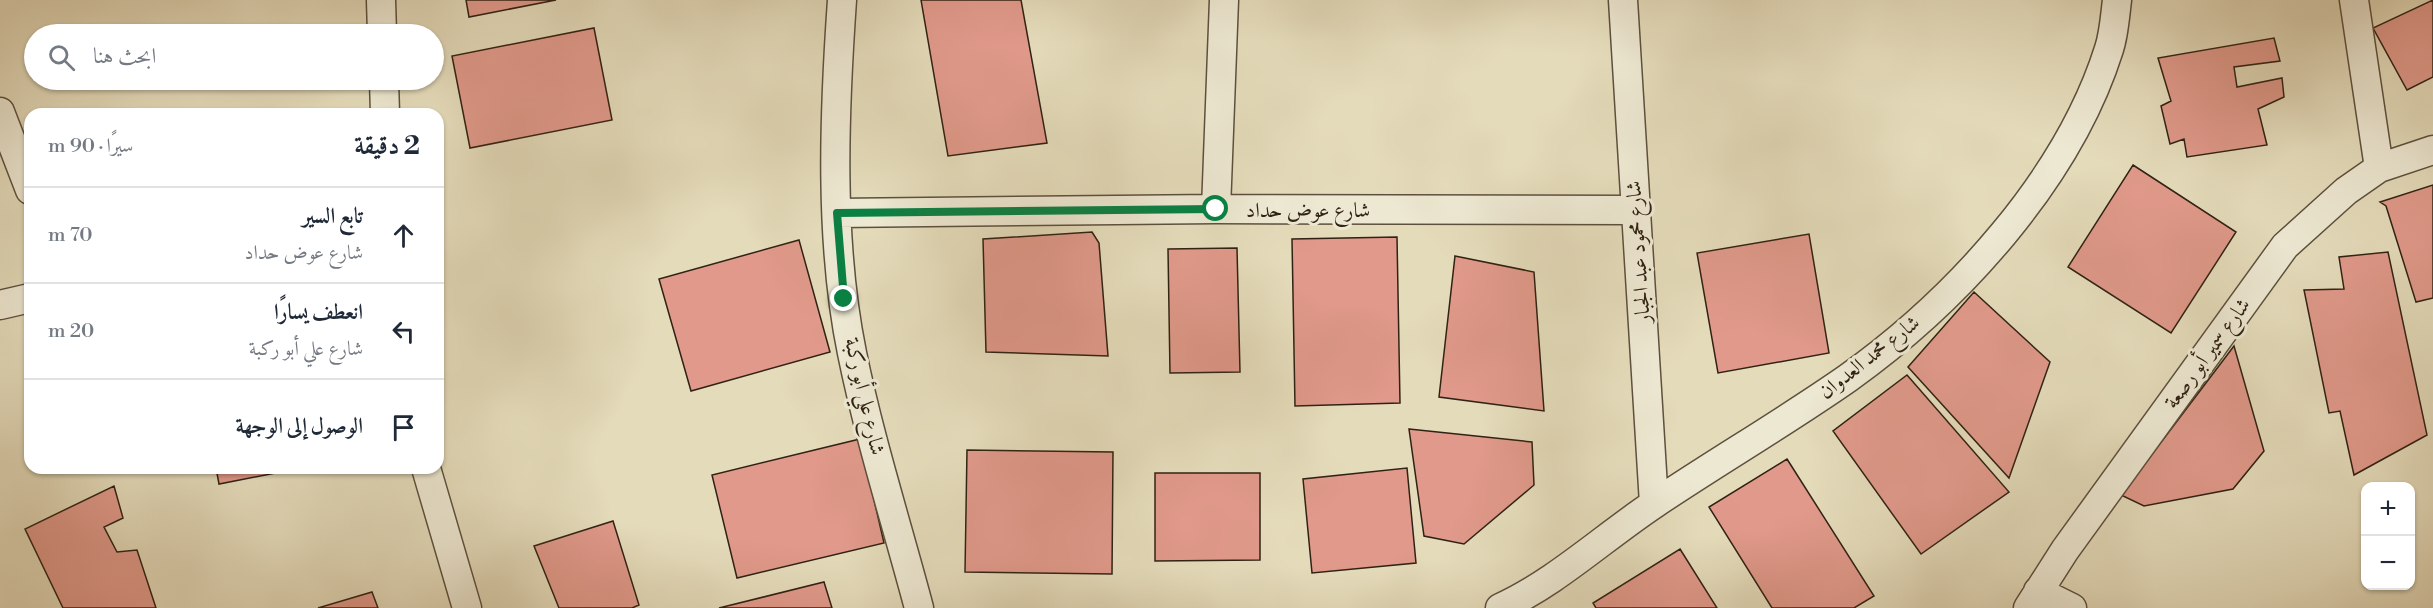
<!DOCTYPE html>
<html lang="ar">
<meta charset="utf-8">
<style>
:root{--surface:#fff;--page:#f6f6f7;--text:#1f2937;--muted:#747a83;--line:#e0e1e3}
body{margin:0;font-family:"Libre Bodoni",Amiri,serif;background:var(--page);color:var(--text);direction:rtl}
.controls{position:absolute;right:18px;bottom:18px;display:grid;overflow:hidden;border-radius:12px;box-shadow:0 2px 4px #0004}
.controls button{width:54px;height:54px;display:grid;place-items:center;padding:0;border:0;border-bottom:2px solid var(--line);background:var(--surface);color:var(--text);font:30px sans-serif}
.stop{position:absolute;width:18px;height:18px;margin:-14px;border:4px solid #0b8043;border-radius:50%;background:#fff}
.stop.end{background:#0b8043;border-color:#fff;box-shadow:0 2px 6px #0008}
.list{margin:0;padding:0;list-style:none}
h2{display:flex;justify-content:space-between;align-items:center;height:78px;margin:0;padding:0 24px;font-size:26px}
h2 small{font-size:20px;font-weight:400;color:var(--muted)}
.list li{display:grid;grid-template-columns:39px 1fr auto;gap:18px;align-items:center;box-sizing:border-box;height:96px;padding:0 24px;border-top:2px solid var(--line)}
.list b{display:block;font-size:22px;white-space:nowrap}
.list p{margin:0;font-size:20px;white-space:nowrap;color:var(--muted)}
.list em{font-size:20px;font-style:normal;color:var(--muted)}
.icon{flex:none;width:33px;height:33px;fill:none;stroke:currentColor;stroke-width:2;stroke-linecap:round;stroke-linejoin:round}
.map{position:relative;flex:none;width:2433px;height:608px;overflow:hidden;direction:ltr}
.search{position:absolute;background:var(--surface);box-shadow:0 2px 4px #0004;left:24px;top:24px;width:420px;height:66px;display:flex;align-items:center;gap:15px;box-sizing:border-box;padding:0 21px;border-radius:33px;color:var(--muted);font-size:22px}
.panel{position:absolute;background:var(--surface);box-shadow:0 2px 4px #0004;left:24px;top:108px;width:420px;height:366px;border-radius:18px;direction:rtl}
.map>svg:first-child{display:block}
.building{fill:#e0998a;stroke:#302214;stroke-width:1.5}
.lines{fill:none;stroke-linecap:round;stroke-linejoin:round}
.minor-casing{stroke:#5d503e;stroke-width:31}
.minor{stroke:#ede8d2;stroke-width:28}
.route{stroke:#0b8043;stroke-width:8}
.labels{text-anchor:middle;stroke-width:6;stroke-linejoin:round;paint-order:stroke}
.street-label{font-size:21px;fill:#302214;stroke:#ede8d2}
</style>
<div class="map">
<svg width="2433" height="608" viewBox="0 0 2433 608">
<rect width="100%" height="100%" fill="#e4dbba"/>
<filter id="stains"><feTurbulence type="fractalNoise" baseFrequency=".00333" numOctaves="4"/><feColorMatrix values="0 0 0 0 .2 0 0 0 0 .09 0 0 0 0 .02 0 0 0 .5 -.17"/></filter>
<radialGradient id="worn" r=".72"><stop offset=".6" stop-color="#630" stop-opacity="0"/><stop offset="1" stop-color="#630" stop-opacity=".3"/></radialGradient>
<path class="building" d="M466,0H556L469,17Z
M921,0H1021L1047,143L948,156Z
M2433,0V77L2407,90L2373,28Z
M594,28L612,120L470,148L452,56Z
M2274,38L2280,61L2234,67L2237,87L2282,78L2284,97L2258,109L2267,145L2187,157L2184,139L2170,144L2161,106L2171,101L2158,58Z
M2133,165L2236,232L2171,333L2068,267Z
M2433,185V298L2416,302L2386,206L2380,202Z
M1092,232L1099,243L1108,356L986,352L983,239Z
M1809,234L1829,353L1718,373L1697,253Z
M1397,237L1400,403L1295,406L1292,239Z
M799,240L830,352L691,391L659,279Z
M1237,248L1240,372L1170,373L1168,249Z
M2388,252L2427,435L2354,475L2340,411L2329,413L2304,290L2344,289L2339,257Z
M1455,256L1534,272L1544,411L1439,397Z
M1974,292L2050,362L2009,478L1908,367Z
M2234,346L2264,451L2233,489L2144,506L2121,495Z
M1907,375L2009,492L1921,554L1833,431Z
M1409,429L1532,442L1534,485L1464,544L1424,536Z
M860,439L884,543L737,578L712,475Z
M967,450L1113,452L1112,574L965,572Z
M1787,459L1874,596L1854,608H1772L1709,507Z
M216,468H301L219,484Z
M1407,468L1416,563L1312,573L1303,479Z
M1155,473H1260V560L1155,561Z
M114,486L123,518L104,527L117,552L137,550L156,608H63L25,529Z
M613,521L639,605L632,608H559L534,546Z
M1680,549L1717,608H1596L1593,603Z
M824,582L832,608H719Z
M372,592L378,608H318Z"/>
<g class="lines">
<g class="minor-casing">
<path id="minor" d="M381,0L382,34
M842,0C834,114 829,241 852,353C869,437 897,525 919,608
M1623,0L1654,504
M2354,0L2379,168
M384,80L385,114
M0,112L30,190
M1216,209L1224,0
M837,213L1216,209L1635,210
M0,305L30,298
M426,468L467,608
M2038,591L2072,608
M1500,608C1555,583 1603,538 1654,504C1718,461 1785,422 1848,378C1957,300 2068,179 2109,49C2114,34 2115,16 2117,0
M2028,608L2065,550L2285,246L2346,191L2379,168L2433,150"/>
</g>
<use href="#minor" class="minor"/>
</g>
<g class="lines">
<path class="route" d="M844,299L837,213L1216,209"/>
</g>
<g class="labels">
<g class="street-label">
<text x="1308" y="217">شارع عوض حداد</text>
<text transform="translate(1638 252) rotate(-94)" y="7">شارع محمود عبد الجبار</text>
<text transform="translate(2207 353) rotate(-54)" y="7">شارع سمير أبو رصعة</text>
<text transform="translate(1869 357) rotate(-38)" y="7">شارع محمد العدوان</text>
<text transform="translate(865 396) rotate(77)" y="7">شارع علي أبو ركبة</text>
</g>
</g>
<rect width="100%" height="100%" filter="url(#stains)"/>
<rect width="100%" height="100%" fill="url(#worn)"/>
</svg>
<div class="controls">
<button>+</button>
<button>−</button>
</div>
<div class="stop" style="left:1216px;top:209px"></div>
<div class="stop end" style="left:844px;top:299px"></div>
<div class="search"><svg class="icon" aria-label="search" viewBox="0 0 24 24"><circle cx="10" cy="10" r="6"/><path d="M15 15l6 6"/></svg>ابحث هنا</div>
<section class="panel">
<h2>2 دقيقة<small>سيرًا · 90 m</small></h2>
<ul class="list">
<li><svg class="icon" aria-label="ahead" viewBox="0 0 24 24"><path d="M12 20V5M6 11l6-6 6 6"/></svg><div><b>تابع السير</b><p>شارع عوض حداد</p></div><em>70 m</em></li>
<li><svg class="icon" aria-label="left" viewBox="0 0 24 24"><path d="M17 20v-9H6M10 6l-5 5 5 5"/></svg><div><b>انعطف يسارًا</b><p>شارع علي أبو ركبة</p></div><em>20 m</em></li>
<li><svg class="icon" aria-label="arrive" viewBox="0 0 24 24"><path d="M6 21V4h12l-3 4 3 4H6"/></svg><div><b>الوصول إلى الوجهة</b></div></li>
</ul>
</section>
</div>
